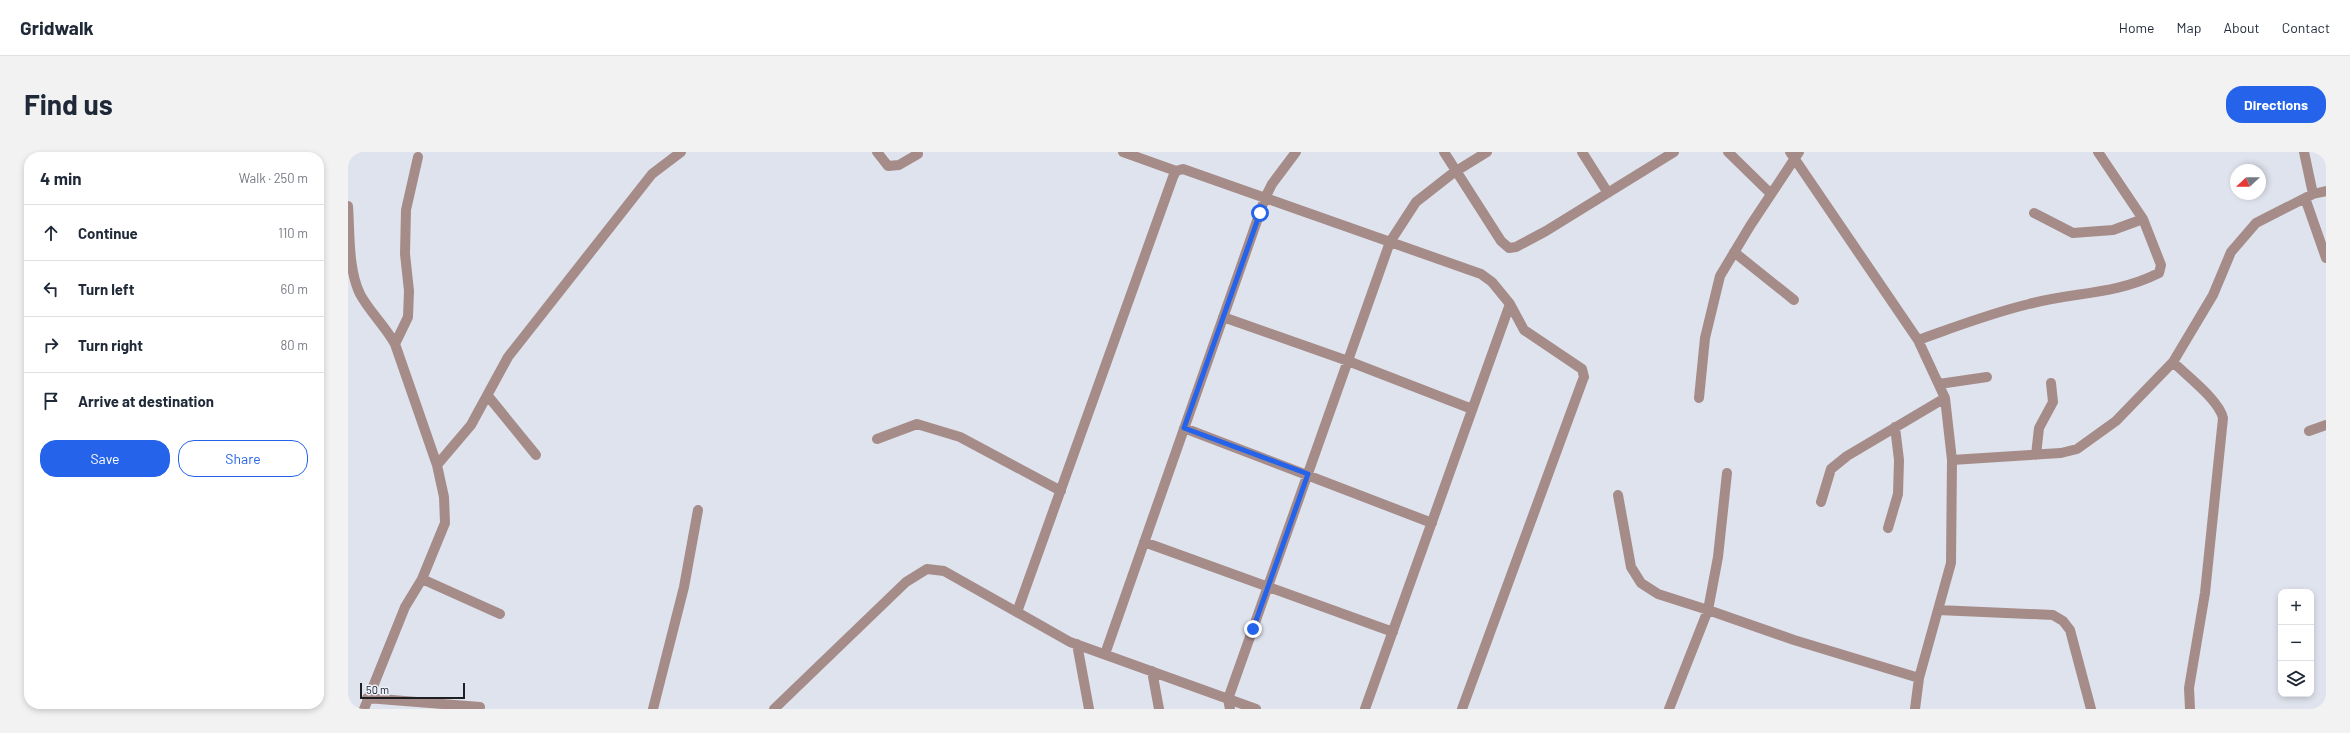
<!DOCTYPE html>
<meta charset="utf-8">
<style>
:root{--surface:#fff;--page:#f2f2f3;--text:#1f2937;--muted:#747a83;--line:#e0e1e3;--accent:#2563eb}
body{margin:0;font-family:Barlow,sans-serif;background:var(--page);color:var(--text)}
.controls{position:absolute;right:12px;bottom:12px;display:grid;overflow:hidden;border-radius:8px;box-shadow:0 2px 6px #0003}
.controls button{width:36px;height:36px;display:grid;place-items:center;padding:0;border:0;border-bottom:1px solid var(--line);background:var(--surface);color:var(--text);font:20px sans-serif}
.compass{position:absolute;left:1882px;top:12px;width:36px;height:36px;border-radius:50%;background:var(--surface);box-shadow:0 2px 6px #0003;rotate:248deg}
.scale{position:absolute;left:12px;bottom:10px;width:105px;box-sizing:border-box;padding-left:4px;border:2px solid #1d1f22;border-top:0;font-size:11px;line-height:14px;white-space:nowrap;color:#1d1f22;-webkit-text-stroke:3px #ecf0fb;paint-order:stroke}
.stop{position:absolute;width:12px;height:12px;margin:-9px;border:3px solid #2563eb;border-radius:50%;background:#fff}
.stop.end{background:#2563eb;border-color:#fff;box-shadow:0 1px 4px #0008}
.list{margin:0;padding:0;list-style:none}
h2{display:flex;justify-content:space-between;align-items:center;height:52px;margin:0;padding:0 16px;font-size:17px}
h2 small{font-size:13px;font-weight:400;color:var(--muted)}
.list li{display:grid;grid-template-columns:26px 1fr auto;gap:12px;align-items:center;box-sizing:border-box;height:56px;padding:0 16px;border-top:1px solid var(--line)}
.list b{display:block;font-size:15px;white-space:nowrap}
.list em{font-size:13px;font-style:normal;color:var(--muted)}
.actions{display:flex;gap:8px;padding:12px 16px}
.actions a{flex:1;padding:9px 0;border:1px solid var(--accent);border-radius:16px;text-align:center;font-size:14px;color:var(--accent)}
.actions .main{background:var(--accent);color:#fff}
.icon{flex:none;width:22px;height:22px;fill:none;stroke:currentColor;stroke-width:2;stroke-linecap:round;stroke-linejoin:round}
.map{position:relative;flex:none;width:1978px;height:557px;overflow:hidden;border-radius:16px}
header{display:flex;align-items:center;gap:24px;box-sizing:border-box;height:56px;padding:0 20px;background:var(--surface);border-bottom:1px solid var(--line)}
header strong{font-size:19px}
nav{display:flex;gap:22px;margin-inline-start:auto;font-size:14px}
.intro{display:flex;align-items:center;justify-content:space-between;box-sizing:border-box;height:96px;padding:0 24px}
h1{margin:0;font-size:28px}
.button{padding:10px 18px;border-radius:16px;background:var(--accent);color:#fff;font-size:14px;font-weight:700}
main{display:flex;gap:24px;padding:0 24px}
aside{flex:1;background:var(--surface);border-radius:16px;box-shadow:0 2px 6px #0003}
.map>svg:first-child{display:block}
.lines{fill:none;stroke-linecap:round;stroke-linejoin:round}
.minor{stroke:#a68c89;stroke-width:10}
.route{stroke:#2563eb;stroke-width:5}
</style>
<header>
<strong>Gridwalk</strong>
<nav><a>Home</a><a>Map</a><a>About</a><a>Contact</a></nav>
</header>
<div class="intro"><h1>Find us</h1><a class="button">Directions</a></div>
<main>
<aside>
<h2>4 min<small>Walk · 250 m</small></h2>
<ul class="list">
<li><svg class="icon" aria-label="ahead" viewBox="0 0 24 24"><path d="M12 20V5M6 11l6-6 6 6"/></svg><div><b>Continue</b></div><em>110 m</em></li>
<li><svg class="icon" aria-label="left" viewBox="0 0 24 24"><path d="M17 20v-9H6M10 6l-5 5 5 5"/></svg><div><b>Turn left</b></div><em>60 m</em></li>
<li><svg class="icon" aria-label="right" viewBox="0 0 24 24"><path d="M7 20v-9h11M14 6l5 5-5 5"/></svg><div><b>Turn right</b></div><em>80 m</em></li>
<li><svg class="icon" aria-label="arrive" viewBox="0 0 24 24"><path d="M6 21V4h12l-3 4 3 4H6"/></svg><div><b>Arrive at destination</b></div></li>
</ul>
<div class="actions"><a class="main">Save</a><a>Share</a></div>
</aside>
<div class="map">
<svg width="1978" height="557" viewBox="0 0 1978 557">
<rect width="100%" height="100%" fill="#dfe3ed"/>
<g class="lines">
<path class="minor" d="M529,0L540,14L551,13L570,2
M775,0L828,19
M1096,0L1153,89L1161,96L1168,95L1198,79L1326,0
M1234,0L1260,41
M1380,0L1423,42
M1442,0L1570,188L1597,246L1604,308L1603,411L1571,526L1567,557
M1956,0L1965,42
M1957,46L1978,106
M0,54C2,82 0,117 12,142C21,159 37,174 47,192L89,313
M1686,61L1725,81L1765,78L1795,67
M1386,100L1446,148
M875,165L1000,209L1124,257
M1570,188C1607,175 1643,161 1681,152C1726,140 1767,143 1811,121L1813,113L1795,67L1750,0
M47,192L60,165L61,139L57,102L58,58L70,5
M1825,210C1839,224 1871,248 1875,266L1857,441L1841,536L1842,557
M1591,232L1639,225
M140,244L188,303
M1351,246L1357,186L1372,124L1402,74L1451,0
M836,276L1084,371
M1961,279L1978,273
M529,287L569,272L612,285L713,339
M1688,303L1691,276L1705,250L1703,231
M1604,308L1713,301L1729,297L1768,269L1825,210L1865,143L1883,100L1908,71L1965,42L1978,39
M1270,343L1283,415L1293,431L1310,442L1360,458L1446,488L1571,526
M1473,350L1483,317L1499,304L1597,246
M1540,376L1550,342L1551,308L1547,275
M796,390L1045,480
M74,427L152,462
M1590,458L1705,463L1715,469L1722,478L1743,557
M669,460L825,25L828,19L835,17L1133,122L1144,130L1162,152L1176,178L1234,217L1236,225L1234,230L1114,557
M729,492L741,557
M757,502L917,46L924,32L948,0
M804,519L811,557
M19,546L132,555
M16,557L57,455L74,427L97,371L96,345L89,313L123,273L160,205L304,22L333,0
M305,557L336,435L350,358
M426,557L558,430L579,417L596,419L722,490L908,557
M882,557L880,547L1042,90L1068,50L1105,21L1139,0
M1017,557L1162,152
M1321,557L1360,458L1370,405L1379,321"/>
</g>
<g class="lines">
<path class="route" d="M905,477L960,322L836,276L912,61"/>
</g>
</svg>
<div class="controls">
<button>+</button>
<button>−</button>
<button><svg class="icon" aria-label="layers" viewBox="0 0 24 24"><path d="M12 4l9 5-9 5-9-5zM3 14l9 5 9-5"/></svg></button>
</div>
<svg class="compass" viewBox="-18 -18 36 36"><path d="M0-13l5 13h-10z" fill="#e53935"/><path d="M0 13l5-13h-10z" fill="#747a83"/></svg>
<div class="scale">50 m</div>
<div class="stop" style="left:912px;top:61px"></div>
<div class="stop end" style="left:905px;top:477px"></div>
</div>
</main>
